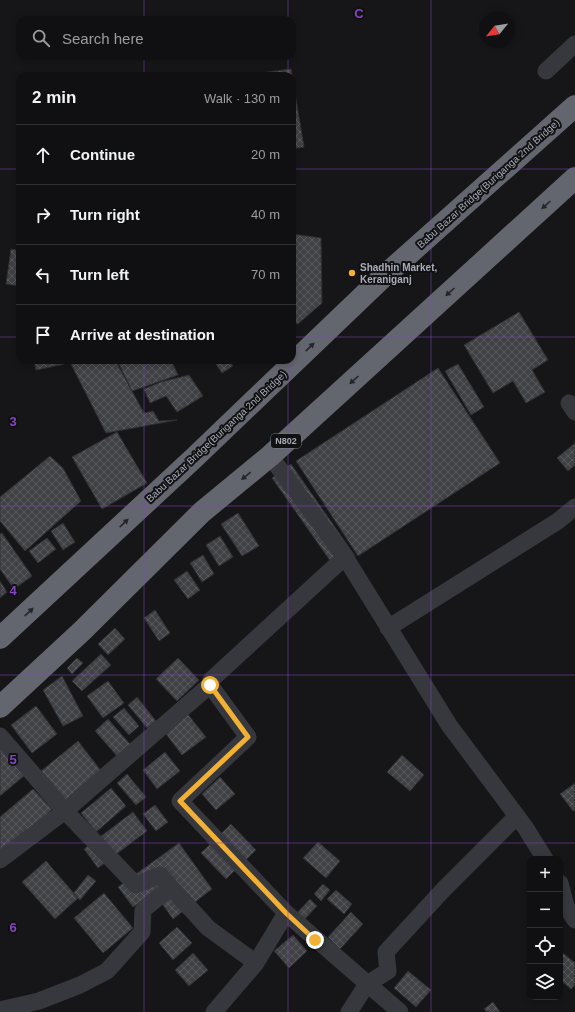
<!DOCTYPE html>
<meta charset="utf-8">
<style>
:root{--surface:#101012;--page:#1e1e20;--text:#f1f3f6;--muted:#9c9d9f;--line:#303032}
body{margin:0;font-family:Helvetica,sans-serif;background:var(--page);color:var(--text)}
.controls{position:absolute;right:12px;bottom:12px;display:grid;overflow:hidden;border-radius:8px;box-shadow:0 2px 6px #0003}
.controls button{width:36px;height:36px;display:grid;place-items:center;padding:0;border:0;border-bottom:1px solid var(--line);background:var(--surface);color:var(--text);font:20px sans-serif}
.compass{position:absolute;left:479px;top:12px;width:36px;height:36px;border-radius:50%;background:var(--surface);box-shadow:0 2px 6px #0003;rotate:240deg}
.stop{position:absolute;width:12px;height:12px;margin:-9px;border:3px solid #f2b134;border-radius:50%;background:#fff}
.stop.end{background:#f2b134;border-color:#fff;box-shadow:0 1px 4px #0008}
.list{margin:0;padding:0;list-style:none}
h2{display:flex;justify-content:space-between;align-items:center;height:52px;margin:0;padding:0 16px;font-size:17px}
h2 small{font-size:13px;font-weight:400;color:var(--muted)}
.list li{display:grid;grid-template-columns:26px 1fr auto;gap:12px;align-items:center;box-sizing:border-box;height:60px;padding:0 16px;border-top:1px solid var(--line)}
.list b{display:block;font-size:15px;white-space:nowrap}
.list em{font-size:13px;font-style:normal;color:var(--muted)}
.icon{flex:none;width:22px;height:22px;fill:none;stroke:currentColor;stroke-width:2;stroke-linecap:round;stroke-linejoin:round}
.map{position:relative;flex:none;width:575px;height:1012px;overflow:hidden}
.search{position:absolute;background:var(--surface);box-shadow:0 2px 6px #0003;left:16px;top:16px;width:280px;height:44px;display:flex;align-items:center;gap:10px;box-sizing:border-box;padding:0 14px;border-radius:12px;color:var(--muted);font-size:15px}
.panel{position:absolute;background:var(--surface);box-shadow:0 2px 6px #0003;left:16px;top:72px;width:280px;height:292px;border-radius:12px}
.map>svg:first-child{display:block}
.building{fill:url(#building-cross-hatch);stroke:#303034}
.lines{fill:none;stroke-linecap:round;stroke-linejoin:round}
.minor{stroke:#37383d;stroke-width:17}
.highway{stroke:#63666e;stroke-width:22}
.oneway{fill:#26262a}
.route{stroke:#f2b134;stroke-width:5}
.grid{fill:none;stroke:#8446be;stroke-width:1;stroke-opacity:0.55}
.poi-dot{fill:#f2b134;stroke:#111113;stroke-width:1.5}
.labels{text-anchor:middle;stroke-width:4;stroke-linejoin:round;paint-order:stroke}
.shield{fill:#111113;stroke:#7b7e86;stroke-width:1}
.shield-label{font-size:9px;font-weight:bold;fill:#a8adb8}
.street-label{font-size:10px;fill:#a8adb8;stroke:#111113}
.poi-label{font-size:10px;font-weight:bold;fill:#a8adb8;stroke:#111113;text-anchor:start}
.grid-label{font-size:13px;text-anchor:middle;font-weight:bold;fill:#8446be;stroke:#111113;stroke-width:4;stroke-linejoin:round;paint-order:stroke}
</style>
<div class="map">
<svg width="575" height="1012" viewBox="0 0 575 1012">
<defs>
<pattern id="building-cross-hatch" width="8" height="8" patternUnits="userSpaceOnUse"><rect width="8" height="8" fill="#404145"/><path d="M0 0l8 8M0 8l8-8" fill="none" stroke="#595a5e"/></pattern>
</defs>
<rect width="100%" height="100%" fill="#161618"/>
<path class="building" d="M291,69L304,147L292,149V76H267V72Z
M292,234L321,238L322,303L298,324L292,323Z
M11,249L20,251V286L6,284Z
M519,312L548,360L532,370L545,392L526,403L513,381L493,393L464,345Z
M34,360H65V364L36,370Z
M69,360H115L144,413L153,411L159,421L177,420L106,433Z
M117,360H171L178,375L132,391Z
M213,360H229L233,366L222,373Z
M458,364L484,407L471,415L445,371Z
M438,368L500,463L358,556L296,461Z
M189,375L203,396L177,412L166,396L150,403L144,389L161,382Z
M117,432L147,483L102,509L72,457Z
M575,443V465L568,471L557,458Z
M50,456L63,468L81,501L25,551L0,521V497Z
M291,464L355,556L336,569L272,478Z
M238,513L259,546L242,556L221,524Z
M63,523L75,542L63,550L51,531Z
M2,533L32,576L14,589L0,569V534Z
M220,536L233,557L219,566L206,545Z
M47,538L56,549L38,563L29,551Z
M203,555L214,574L202,582L190,563Z
M187,571L200,590L188,599L174,580Z
M0,581L7,592L0,598Z
M155,610L170,633L159,641L144,618Z
M115,628L125,639L108,655L98,644Z
M101,654L111,665L82,691L72,681Z
M77,658L83,663L72,674L67,668Z
M178,658L199,680L177,701L156,679Z
M62,676L83,716L63,726L43,690Z
M108,681L124,703L103,718L87,696Z
M137,697L156,721L147,728L128,705Z
M36,706L57,734L32,753L11,725Z
M124,708L139,726L129,735L113,717Z
M186,712L206,737L182,755L163,730Z
M108,719L130,744L117,756L95,731Z
M78,741L102,772L65,801L41,771Z
M2,747L25,775L0,796V749Z
M165,752L180,771L157,789L143,770Z
M402,755L424,775L410,791L387,772Z
M127,774L146,797L136,805L117,783Z
M220,777L235,794L216,810L202,794Z
M575,783V810L573,811L560,794Z
M111,788L126,806L96,832L81,813Z
M33,789L52,809L29,835L0,852V817Z
M155,805L168,822L156,831L143,814Z
M133,812L147,831L98,868L84,849Z
M231,824L256,850L226,879L201,853Z
M318,842L340,861L326,878L303,858Z
M179,843L212,889L173,919L157,897L169,881L133,907L118,887Z
M46,861L78,898L55,919L22,882Z
M88,875L96,881L80,900L73,894Z
M323,884L330,890L321,901L314,894Z
M336,890L352,904L344,914L327,899Z
M104,893L133,928L103,953L74,918Z
M310,899L317,906L301,923L294,916Z
M351,912L363,924L340,949L328,937Z
M177,927L192,943L173,960L159,943Z
M293,935L307,951L289,968L274,951Z
M193,953L208,970L189,986L175,970Z
M563,953L575,963V985L571,989L560,980V957Z
M408,971L431,990L416,1007L394,988Z
M493,1002L500,1012H487L484,1009Z"/>
<g class="lines">
<path class="minor" d="M546,71L575,44
M569,403L575,412
M345,557L449,725L525,827L545,859
M388,628L558,521L575,507
M210,685L248,737L180,801L286,913L256,963L214,1012
M0,736L65,811L136,885L160,875L208,928L256,963
M0,860L65,811L210,685L211,680L345,557L270,456
M560,883L566,906L575,920
M286,913L400,1012
M0,1010L39,1001L80,985L107,971L142,932L143,910L171,887
M349,1012L367,984L388,971L386,952L444,889L517,816"/>
<path class="highway" d="M0,638L195,457L383,277L575,106
M0,707L82,631L202,512L270,456L575,178"/>
</g>
<defs><path id="oneway-solid" d="M-6-.8H1V-3.2L6.5 0L1 3.2V.8H-6Z"/></defs>
<g class="oneway">
<use href="#oneway-solid" transform="translate(546 205) rotate(138)"/>
<use href="#oneway-solid" transform="translate(450 292) rotate(138)"/>
<use href="#oneway-solid" transform="translate(310 347) rotate(-44)"/>
<use href="#oneway-solid" transform="translate(354 380) rotate(138)"/>
<use href="#oneway-solid" transform="translate(246 476) rotate(141)"/>
<use href="#oneway-solid" transform="translate(124 523) rotate(-43)"/>
<use href="#oneway-solid" transform="translate(29 612) rotate(-43)"/>
</g>
<g class="lines">
<path class="route" d="M210,685L248,737L180,801L286,913L315,940"/>
</g>
<path class="grid" d="M144,0V20M288,0V20M431,0V1012M144,56V76M288,56V76M0,169H20M292,169H575M0,337H20M292,337H575M144,360V1012M288,360V1012M0,506H575M0,675H575M0,843H575"/>
<circle class="poi-dot" cx="352" cy="273" r="4"/>
<g class="labels">
<rect class="shield" x="271" y="434" width="30" height="14" rx="3"/>
<g class="shield-label">
<text x="286" y="444">N802</text>
</g>
<g class="street-label">
<text transform="translate(488 183) rotate(-42)" y="4">Babu Bazar Bridge(Buriganga 2nd Bridge)</text>
<text transform="translate(216 436) rotate(-43)" y="4">Babu Bazar Bridge(Buriganga 2nd Bridge)</text>
</g>
<g class="poi-label">
<text x="360" y="271">Shadhin Market,<tspan x="360" dy="12">Keraniganj</tspan></text>
</g>
</g>
<g class="grid-label">
<text x="359" y="18">C</text>
<text x="13" y="426">3</text>
<text x="13" y="595">4</text>
<text x="13" y="764">5</text>
<text x="13" y="932">6</text>
</g>
</svg>
<div class="controls">
<button>+</button>
<button>−</button>
<button><svg class="icon" aria-label="locate" viewBox="0 0 24 24"><circle cx="12" cy="12" r="6"/><path d="M12 2v4M12 18v4M2 12h4M18 12h4"/></svg></button>
<button><svg class="icon" aria-label="layers" viewBox="0 0 24 24"><path d="M12 4l9 5-9 5-9-5zM3 14l9 5 9-5"/></svg></button>
</div>
<svg class="compass" viewBox="-18 -18 36 36"><path d="M0-13l5 13h-10z" fill="#e53935"/><path d="M0 13l5-13h-10z" fill="#9c9d9f"/></svg>
<div class="stop" style="left:210px;top:685px"></div>
<div class="stop end" style="left:315px;top:940px"></div>
<div class="search"><svg class="icon" aria-label="search" viewBox="0 0 24 24"><circle cx="10" cy="10" r="6"/><path d="M15 15l6 6"/></svg>Search here</div>
<section class="panel">
<h2>2 min<small>Walk · 130 m</small></h2>
<ul class="list">
<li><svg class="icon" aria-label="ahead" viewBox="0 0 24 24"><path d="M12 20V5M6 11l6-6 6 6"/></svg><div><b>Continue</b></div><em>20 m</em></li>
<li><svg class="icon" aria-label="right" viewBox="0 0 24 24"><path d="M7 20v-9h11M14 6l5 5-5 5"/></svg><div><b>Turn right</b></div><em>40 m</em></li>
<li><svg class="icon" aria-label="left" viewBox="0 0 24 24"><path d="M17 20v-9H6M10 6l-5 5 5 5"/></svg><div><b>Turn left</b></div><em>70 m</em></li>
<li><svg class="icon" aria-label="arrive" viewBox="0 0 24 24"><path d="M6 21V4h12l-3 4 3 4H6"/></svg><div><b>Arrive at destination</b></div></li>
</ul>
</section>
</div>
